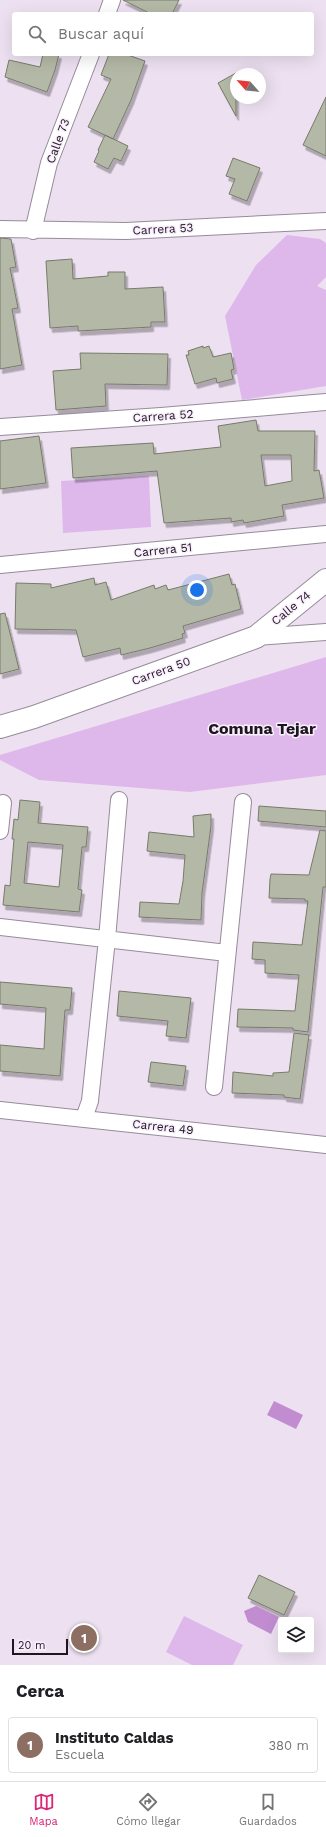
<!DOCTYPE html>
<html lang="es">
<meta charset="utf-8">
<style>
:root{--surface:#fff;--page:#f6f6f6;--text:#202124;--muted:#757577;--line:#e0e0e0;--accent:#db2777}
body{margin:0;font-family:"Work Sans",sans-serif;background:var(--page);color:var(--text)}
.controls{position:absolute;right:12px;bottom:12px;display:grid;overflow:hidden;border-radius:4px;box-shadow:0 4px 16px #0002}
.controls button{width:36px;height:36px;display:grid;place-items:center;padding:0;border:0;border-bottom:1px solid var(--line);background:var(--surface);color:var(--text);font:20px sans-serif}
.compass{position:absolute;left:230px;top:68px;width:36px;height:36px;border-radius:50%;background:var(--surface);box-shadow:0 4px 16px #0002;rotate:297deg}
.scale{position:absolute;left:12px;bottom:10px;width:56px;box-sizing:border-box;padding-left:4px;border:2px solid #1c171d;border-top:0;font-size:11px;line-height:14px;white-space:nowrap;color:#1c171d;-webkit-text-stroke:3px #faeefe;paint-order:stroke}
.you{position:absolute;left:197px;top:590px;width:14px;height:14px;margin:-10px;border:3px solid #fff;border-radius:50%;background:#1a73e8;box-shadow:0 0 0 6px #1a73e833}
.badge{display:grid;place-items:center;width:26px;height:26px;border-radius:50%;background:var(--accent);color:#fff;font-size:13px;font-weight:700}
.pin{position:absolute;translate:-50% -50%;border:2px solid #fff;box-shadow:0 1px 4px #0006}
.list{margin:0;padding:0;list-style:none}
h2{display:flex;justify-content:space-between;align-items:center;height:52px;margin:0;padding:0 16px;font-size:17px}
h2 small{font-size:13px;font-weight:400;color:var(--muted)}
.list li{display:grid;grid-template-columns:26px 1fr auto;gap:12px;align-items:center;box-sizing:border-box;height:56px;margin:0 8px 8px;padding:0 8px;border:1px solid var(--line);border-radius:4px}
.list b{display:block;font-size:15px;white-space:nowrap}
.list p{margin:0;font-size:13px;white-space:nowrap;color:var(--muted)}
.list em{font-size:13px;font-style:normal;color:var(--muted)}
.icon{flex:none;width:22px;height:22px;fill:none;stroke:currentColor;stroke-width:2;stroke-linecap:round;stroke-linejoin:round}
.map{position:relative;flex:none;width:326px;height:1665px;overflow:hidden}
.search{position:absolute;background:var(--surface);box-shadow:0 4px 16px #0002;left:12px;right:12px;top:12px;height:44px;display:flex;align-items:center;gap:10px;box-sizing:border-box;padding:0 14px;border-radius:4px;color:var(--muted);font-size:15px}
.sheet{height:116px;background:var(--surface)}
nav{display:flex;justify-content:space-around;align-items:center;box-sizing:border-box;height:56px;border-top:1px solid var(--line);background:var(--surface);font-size:11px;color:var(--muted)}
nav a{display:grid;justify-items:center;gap:2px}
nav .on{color:var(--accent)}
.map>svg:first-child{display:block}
.green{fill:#dfb8eb}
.water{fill:#c18dd0}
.building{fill:#b4b8a6;stroke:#777b6a;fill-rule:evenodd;filter:url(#shadow)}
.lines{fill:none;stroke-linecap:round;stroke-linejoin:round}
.street-casing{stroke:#968b9a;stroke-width:18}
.secondary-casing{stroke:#968b9a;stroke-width:24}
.street{stroke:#fff;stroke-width:16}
.secondary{stroke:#fff;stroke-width:22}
.labels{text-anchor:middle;stroke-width:3;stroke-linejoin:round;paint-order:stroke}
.street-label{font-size:12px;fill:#1c171d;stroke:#faeefe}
.district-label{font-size:16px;font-weight:bold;fill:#1c171d;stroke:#faeefe}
</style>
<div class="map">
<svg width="326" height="1665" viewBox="0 0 326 1665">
<defs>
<filter id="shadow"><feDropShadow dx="2.5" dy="4.5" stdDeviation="0" flood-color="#0004"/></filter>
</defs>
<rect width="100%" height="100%" fill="#ede1f1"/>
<path class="green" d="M287,235L320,239L326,243V277L317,286L326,290V386L242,400L225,316L256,265Z
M149,476L151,527L63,533L61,481Z
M326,657V775L190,792L39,780L0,760V755Z
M184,1616L243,1645L233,1665H192L166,1652Z"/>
<path class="water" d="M274,1401L303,1415L296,1429L267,1415Z
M256,1606L279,1617L271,1634L248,1622L244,1611Z"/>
<path class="building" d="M123,0H179L172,14H151Z
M43,54H59L55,70L47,92L5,77L9,60L40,67Z
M109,54H125L145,61L131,100L113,139L88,127L111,79L101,75Z
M236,73V116L218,83Z
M326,97V156L303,145Z
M105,135L128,146L121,161L114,158L108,169L94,162L99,151L98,150Z
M233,158L260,168L247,201L229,194L235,179L226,176Z
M0,238L11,239L16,267L10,268L18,308L12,309L22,365L0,369Z
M72,259L73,279L108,276V272H125V289L163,287L165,322H151V327L78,331V326L50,328L46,261Z
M203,346V348L209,346L213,357L231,353L234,369L231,370L233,379L217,383L216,378L195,384L186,355H189L188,351Z
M80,353L168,354L167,385L105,384L106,406L56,410L53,371L81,369Z
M256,420L258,431H315L314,471L319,470L324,498L282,505L284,516L244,523L243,520L231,522V518L164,523L157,471L73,478L71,448L153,443L154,454L221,447L218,426ZM261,455H291L292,481L265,486Z
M39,436L46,483L0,489V441Z
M229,574L232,585L235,584L241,609L183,626L185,633L182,634L183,638L150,648L121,655L120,648L83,657L76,630L15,629L16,583L51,584V588L94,578L95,585L106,582L111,600L154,585L155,589L166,585L168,590Z
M5,613L19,669L0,674V614Z
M20,800L40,802L38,823L88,827L86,847H82L78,889L82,890L79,912L3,905L5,885L10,886L14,839H12L14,819L18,820ZM28,842L63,845L59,887L24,883Z
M259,806L326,811V827L258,821Z
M211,814V826L202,893L201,920L139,917L140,902L179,904L183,881L185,855L147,851L149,832L194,837L193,816Z
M320,830L326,831V887H323L308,1032L293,1030V1028L237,1027L238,1009L295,1011L299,975L265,973V960L252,959L253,942L302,945L308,901H305V899L269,898L270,879L271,874L309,875Z
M0,982L72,988L70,1010H65L60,1076L0,1071V1045L44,1049L46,1008L0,1004Z
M119,991L191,998L186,1038L166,1036L168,1021L117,1016Z
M294,1033L309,1035L300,1099L284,1097V1095L232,1093L233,1072L273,1076V1073L289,1072Z
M151,1062L186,1066L183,1086L148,1082Z
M259,1575L295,1592L284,1615L248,1598Z"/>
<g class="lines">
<g class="street-casing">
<path id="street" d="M107,14L112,0
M0,229L126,231L326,221
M33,231L49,163L91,54
M0,427L161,416L326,402
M0,565L326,534
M256,637L326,632
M0,831L3,803
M0,927L227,953
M214,1087L243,802
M0,1110L326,1145
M84,1118L90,1101L107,939L119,800"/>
</g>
<g class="secondary-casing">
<path id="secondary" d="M0,727L34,717L256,637L326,580"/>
</g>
<use href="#street" class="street"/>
<use href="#secondary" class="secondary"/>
</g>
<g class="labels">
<g class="street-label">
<text transform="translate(58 141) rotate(-70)" y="4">Calle 73</text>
<text transform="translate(163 229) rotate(-3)" y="4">Carrera 53</text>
<text transform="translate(163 416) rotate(-4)" y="4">Carrera 52</text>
<text transform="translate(163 550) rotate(-6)" y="4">Carrera 51</text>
<text transform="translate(291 608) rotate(-39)" y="4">Calle 74</text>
<text transform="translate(161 671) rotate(-20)" y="4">Carrera 50</text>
<text transform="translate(163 1127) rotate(6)" y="4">Carrera 49</text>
</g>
<g class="district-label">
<text x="262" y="734">Comuna Tejar</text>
</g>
</g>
</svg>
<div class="controls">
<button><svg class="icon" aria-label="layers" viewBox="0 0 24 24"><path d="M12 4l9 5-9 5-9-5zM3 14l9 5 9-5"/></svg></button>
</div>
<svg class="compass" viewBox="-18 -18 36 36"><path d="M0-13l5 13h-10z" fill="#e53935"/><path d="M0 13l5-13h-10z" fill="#757577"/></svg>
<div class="scale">20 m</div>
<div class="you"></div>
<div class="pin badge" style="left:84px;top:1638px;background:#8d6e63">1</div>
<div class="search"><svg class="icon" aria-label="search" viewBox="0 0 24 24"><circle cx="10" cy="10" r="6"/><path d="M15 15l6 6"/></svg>Buscar aquí</div>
</div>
<section class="sheet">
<h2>Cerca<small></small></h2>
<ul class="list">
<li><span class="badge" style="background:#8d6e63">1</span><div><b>Instituto Caldas</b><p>Escuela</p></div><em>380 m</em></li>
</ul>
</section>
<nav>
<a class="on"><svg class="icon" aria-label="map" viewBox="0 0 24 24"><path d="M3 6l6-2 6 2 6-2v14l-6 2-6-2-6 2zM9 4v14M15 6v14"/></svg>Mapa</a>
<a><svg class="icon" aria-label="directions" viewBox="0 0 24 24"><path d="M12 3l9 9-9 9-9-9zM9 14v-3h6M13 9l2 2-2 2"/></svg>Cómo llegar</a>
<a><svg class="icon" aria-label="saved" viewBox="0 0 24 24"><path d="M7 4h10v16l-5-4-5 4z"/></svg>Guardados</a>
</nav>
